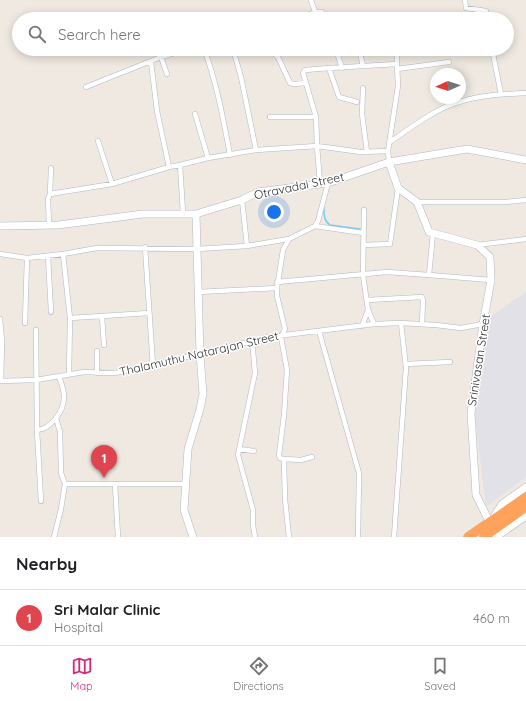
<!DOCTYPE html>
<style>
:root{--surface:#fff;--page:#f2f2f2;--text:#202124;--muted:#757577;--line:#e0e0e0;--accent:#db2777}
body{margin:0;font-family:Quicksand,sans-serif;background:var(--page);color:var(--text)}
.compass{position:absolute;left:430px;top:68px;width:36px;height:36px;border-radius:50%;background:var(--surface);box-shadow:0 2px 10px #0003;rotate:267deg}
.you{position:absolute;left:274px;top:212px;width:14px;height:14px;margin:-10px;border:3px solid #fff;border-radius:50%;background:#1a73e8;box-shadow:0 0 0 6px #1a73e833}
.badge{display:grid;place-items:center;width:26px;height:26px;border-radius:50%;background:var(--accent);color:#fff;font-size:13px;font-weight:700}
.pin{position:absolute;translate:-50% -33px;filter:drop-shadow(0 1px 2px #0008)}
.pin::after{content:'';position:absolute;top:21px;width:14px;height:12px;background:inherit;clip-path:polygon(0 0,100% 0,50% 100%)}
.list{margin:0;padding:0;list-style:none}
h2{display:flex;justify-content:space-between;align-items:center;height:52px;margin:0;padding:0 16px;font-size:17px}
h2 small{font-size:13px;font-weight:400;color:var(--muted)}
.list li{display:grid;grid-template-columns:26px 1fr auto;gap:12px;align-items:center;box-sizing:border-box;height:56px;padding:0 16px;border-top:1px solid var(--line)}
.list b{display:block;font-size:15px;white-space:nowrap}
.list p{margin:0;font-size:13px;white-space:nowrap;color:var(--muted)}
.list em{font-size:13px;font-style:normal;color:var(--muted)}
.icon{flex:none;width:22px;height:22px;fill:none;stroke:currentColor;stroke-width:2;stroke-linecap:round;stroke-linejoin:round}
.map{position:relative;flex:none;width:526px;height:537px;overflow:hidden}
.search{position:absolute;background:var(--surface);box-shadow:0 2px 10px #0003;left:12px;right:12px;top:12px;height:44px;display:flex;align-items:center;gap:10px;box-sizing:border-box;padding:0 14px;border-radius:22px;color:var(--muted);font-size:15px}
.sheet{height:108px;background:var(--surface)}
nav{display:flex;justify-content:space-around;align-items:center;box-sizing:border-box;height:56px;border-top:1px solid var(--line);background:var(--surface);font-size:11px;color:var(--muted)}
nav a{display:grid;justify-items:center;gap:2px}
nav .on{color:var(--accent)}
.map>svg:first-child{display:block}
.industrial{fill:#e3e1e8}
.lines{fill:none;stroke-linecap:round;stroke-linejoin:round}
.stream{stroke:#75cff0;stroke-width:1.5}
.street-casing{stroke:#b4b7c1;stroke-width:5.5}
.secondary-casing{stroke:#b4b7c1;stroke-width:8}
.highway-casing{stroke:#c9c9c9;stroke-width:10}
.street{stroke:#fff;stroke-width:4.5}
.secondary{stroke:#fff;stroke-width:7}
.highway{stroke:#ffa35c;stroke-width:9}
.labels{text-anchor:middle;stroke-width:3;stroke-linejoin:round;paint-order:stroke}
.street-label{font-size:12px;fill:#2e2e2e;stroke:#fff}
</style>
<div class="map">
<svg width="526" height="537" viewBox="0 0 526 537">
<rect width="100%" height="100%" fill="#efe9e1"/>
<path class="industrial" d="M526,292V477L486,507L474,408L488,318Z"/>
<g class="lines">
<path class="stream" d="M324,209C324,215 324,221 330,225L360,229"/>
<g class="street-casing">
<path id="street" d="M311,0L315,12H322L326,19
M465,0L466,8L486,11L488,19
M256,15L257,19
M297,19L315,12
M204,49C217,83 223,118 230,155
M269,49L278,57L290,83L294,84L306,83
M336,49L342,68
M359,49L363,66
M492,49L501,94
M161,57L167,74
M151,62L157,111L169,167
M397,64V49
M397,69L449,62
M86,87L161,57L188,49
M363,88L362,114L367,152
M357,102L339,97L329,68L397,64L398,86L388,151L389,162
M195,114L208,158
M270,117H316
M98,141L112,184
M390,142C409,129 436,108 459,102C481,95 503,94 526,93
M256,150L317,146L316,117L303,73L305,70L329,68
M320,183L317,146L361,152L388,151
M50,194L51,168
M417,202H506L526,200
M183,213L180,165L208,158L256,150L241,77L233,49
M49,225L48,199L50,194L112,184L169,167L180,165
M315,226L363,233
M289,239L315,226L318,221L328,183
M363,245L390,244L398,188
M477,245L526,239
M145,247L153,366
M0,254L27,258L63,254L97,248L197,249L247,246L242,200
M63,254L70,318L69,374
M48,256L51,312
M429,275L491,280
M277,282L387,272L429,275L433,233
M277,288V296L285,329L281,337L287,370L284,415L279,455L280,458L284,459
M198,292L277,288L283,250L289,239L247,246
M367,300L422,297L423,300L422,324
M368,310L374,324
M102,317L104,345
M70,318L149,313
M0,319L2,341L1,381
M25,323L27,258
M401,323L436,325L461,328L483,324
M362,326L368,310L363,275L364,210
M36,330L37,430L41,501
M319,331L359,473L358,537
M252,340L255,373L238,455L253,510V525L255,537
M406,364L450,362
M97,373V351
M0,381L36,380L84,372L113,373L128,371L269,337L374,324L401,323L406,368L394,537
M37,430C51,429 64,411 64,397C64,390 61,382 59,376
M239,449L254,451
M65,484H185
M115,484L118,537
M54,537L61,509L65,484L61,473L60,432L56,418
M289,537L285,499L284,459L301,460L312,457"/>
</g>
<g class="secondary-casing">
<path id="secondary" d="M389,162L398,188L417,202L429,232L477,245L490,257L491,280L483,324L471,413L476,495L490,523
M0,226L58,225L143,214H196L242,200L258,192L328,183L389,162L467,149L526,160
M492,520L502,504L526,487
M193,537L184,510L188,449L200,409L203,394L200,354L196,214
M496,537L526,516"/>
</g>
<g class="highway-casing">
<path id="highway" d="M468,537L526,497
M484,537L526,507"/>
</g>
<use href="#street" class="street"/>
<use href="#secondary" class="secondary"/>
<use href="#highway" class="highway"/>
</g>
<g class="labels">
<g class="street-label">
<text transform="translate(299 186) rotate(-12)" y="4">Otravadai Street</text>
<text transform="translate(199 354) rotate(-13)" y="4">Thalamuthu Natarajan Street</text>
<text transform="translate(479 360) rotate(-81)" y="4">Srinivasan Street</text>
</g>
</g>
</svg>
<svg class="compass" viewBox="-18 -18 36 36"><path d="M0-13l5 13h-10z" fill="#e53935"/><path d="M0 13l5-13h-10z" fill="#757577"/></svg>
<div class="you"></div>
<div class="pin badge" style="left:104px;top:478px;background:#e0444e">1</div>
<div class="search"><svg class="icon" aria-label="search" viewBox="0 0 24 24"><circle cx="10" cy="10" r="6"/><path d="M15 15l6 6"/></svg>Search here</div>
</div>
<section class="sheet">
<h2>Nearby<small></small></h2>
<ul class="list">
<li><span class="badge" style="background:#e0444e">1</span><div><b>Sri Malar Clinic</b><p>Hospital</p></div><em>460 m</em></li>
</ul>
</section>
<nav>
<a class="on"><svg class="icon" aria-label="map" viewBox="0 0 24 24"><path d="M3 6l6-2 6 2 6-2v14l-6 2-6-2-6 2zM9 4v14M15 6v14"/></svg>Map</a>
<a><svg class="icon" aria-label="directions" viewBox="0 0 24 24"><path d="M12 3l9 9-9 9-9-9zM9 14v-3h6M13 9l2 2-2 2"/></svg>Directions</a>
<a><svg class="icon" aria-label="saved" viewBox="0 0 24 24"><path d="M7 4h10v16l-5-4-5 4z"/></svg>Saved</a>
</nav>
